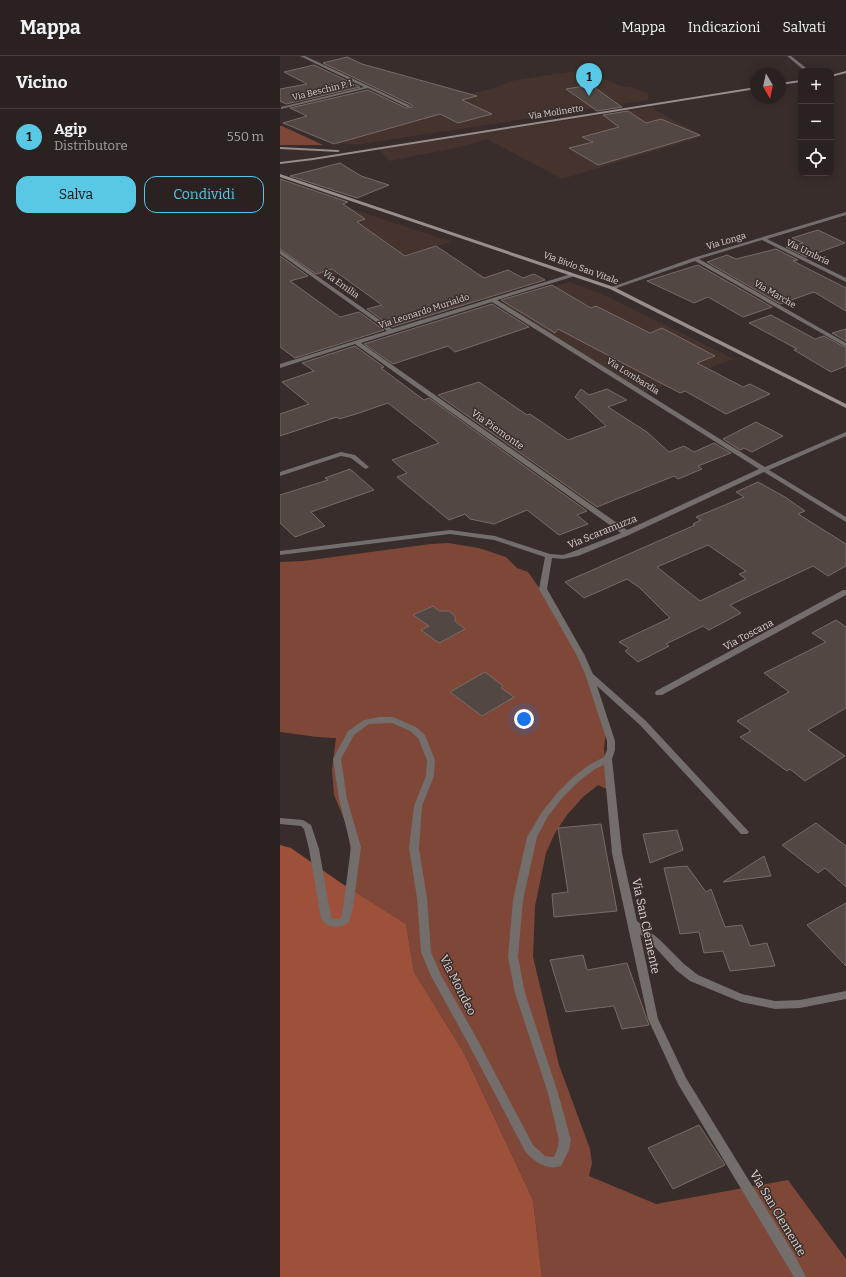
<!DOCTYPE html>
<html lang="it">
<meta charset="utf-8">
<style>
:root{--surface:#2a2220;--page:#362f2d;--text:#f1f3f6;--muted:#a5a4a5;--line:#463f3e;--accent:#59c8e4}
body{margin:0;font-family:Bitter,serif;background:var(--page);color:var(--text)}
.controls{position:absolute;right:12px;top:12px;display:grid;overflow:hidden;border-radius:8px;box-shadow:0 2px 10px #0003}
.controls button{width:36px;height:36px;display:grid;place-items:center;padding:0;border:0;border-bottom:1px solid var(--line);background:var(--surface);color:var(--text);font:20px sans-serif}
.compass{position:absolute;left:470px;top:12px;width:36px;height:36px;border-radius:50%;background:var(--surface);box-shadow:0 2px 10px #0003;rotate:171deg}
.you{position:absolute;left:244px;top:663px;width:14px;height:14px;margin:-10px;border:3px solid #fff;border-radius:50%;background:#1a73e8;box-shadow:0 0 0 6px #1a73e833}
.badge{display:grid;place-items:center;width:26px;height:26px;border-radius:50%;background:var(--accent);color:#111;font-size:13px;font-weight:700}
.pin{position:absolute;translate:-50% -33px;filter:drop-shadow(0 1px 2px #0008)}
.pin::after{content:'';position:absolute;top:21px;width:14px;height:12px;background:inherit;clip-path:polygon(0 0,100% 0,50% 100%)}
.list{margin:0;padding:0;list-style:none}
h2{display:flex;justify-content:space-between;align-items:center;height:52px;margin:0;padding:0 16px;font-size:17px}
h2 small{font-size:13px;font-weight:400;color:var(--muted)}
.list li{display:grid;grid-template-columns:26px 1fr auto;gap:12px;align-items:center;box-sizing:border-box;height:56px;padding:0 16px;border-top:1px solid var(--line)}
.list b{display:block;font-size:15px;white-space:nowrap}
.list p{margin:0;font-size:13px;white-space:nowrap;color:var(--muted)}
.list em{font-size:13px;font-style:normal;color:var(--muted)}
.actions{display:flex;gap:8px;padding:12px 16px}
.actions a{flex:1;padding:9px 0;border:1px solid var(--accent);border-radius:12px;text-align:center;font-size:14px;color:var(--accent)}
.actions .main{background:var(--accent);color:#111}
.icon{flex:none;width:22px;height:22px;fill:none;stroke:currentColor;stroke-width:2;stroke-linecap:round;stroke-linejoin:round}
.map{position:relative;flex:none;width:566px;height:1221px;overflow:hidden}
header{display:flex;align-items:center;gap:24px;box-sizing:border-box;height:56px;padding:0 20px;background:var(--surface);border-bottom:1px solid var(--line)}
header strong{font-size:19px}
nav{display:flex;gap:22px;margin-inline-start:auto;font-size:14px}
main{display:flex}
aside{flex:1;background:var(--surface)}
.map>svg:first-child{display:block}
.built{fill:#45342e}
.green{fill:#7f4737}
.forest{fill:#9d513b}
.building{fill:#534743;stroke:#786b67;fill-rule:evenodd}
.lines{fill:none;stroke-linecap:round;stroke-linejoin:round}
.minor{fill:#736d6b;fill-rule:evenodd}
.secondary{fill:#988e8c;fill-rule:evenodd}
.labels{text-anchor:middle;stroke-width:3;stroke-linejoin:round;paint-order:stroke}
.far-street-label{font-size:9px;fill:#dbd4d1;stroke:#382d2a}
.street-label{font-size:10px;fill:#dbd4d1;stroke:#382d2a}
.near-street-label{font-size:12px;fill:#dbd4d1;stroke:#382d2a}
</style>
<header>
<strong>Mappa</strong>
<nav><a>Mappa</a><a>Indicazioni</a><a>Salvati</a></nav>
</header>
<main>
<aside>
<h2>Vicino<small></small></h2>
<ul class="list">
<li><span class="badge">1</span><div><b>Agip</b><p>Distributore</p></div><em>550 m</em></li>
</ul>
<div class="actions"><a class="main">Salva</a><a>Condividi</a></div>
</aside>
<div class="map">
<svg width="566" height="1221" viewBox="0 0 566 1221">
<rect width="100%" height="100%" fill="#382d2a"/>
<path class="built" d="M308,13L324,23L341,30L352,31L368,38V44L81,88H65L35,68L124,54L215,32L231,25Z
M373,51L375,54L423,80L282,123L207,83L180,91L109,105L99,93Z
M0,129L172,186L42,223L0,194Z
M290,226L326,240L460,306L453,303L365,337L221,247Z"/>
<path class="green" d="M0,70H2L43,89H0Z
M168,487L199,492L226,501L237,512L248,516L282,564L313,629L326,675L324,693L329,734L318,729L303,741L287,759L275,777L266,797L255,850L253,901L279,1009L310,1093L312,1107L309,1120L376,1148L508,1124L566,1203V1221H262L253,1144L184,997L134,916L126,868L67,831L73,810L67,770L54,739L52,714L56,682C37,682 19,678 0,676V506L23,505L151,488Z"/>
<path class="forest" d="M0,789L11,792L61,827L126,868L134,916L184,997L253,1144L262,1221H0Z"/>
<path class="building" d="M67,1L82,8L197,40L182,44L212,58L178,67L160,58L54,88L3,67L27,60L10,52L88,34L126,52L132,51V49L43,7Z
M34,9L80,31L6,48L0,45V33L27,28L4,16Z
M311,29L342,51L317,55L286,33Z
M348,55L366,67L381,63L420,79L318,109L289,92L313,86L302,81L339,71L323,59Z
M60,107L81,120L109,129L77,142L10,120Z
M0,123L68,146L63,148L85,163L77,166L125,200L156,190L204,222L228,214L243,222L254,218L265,224L112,271L87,253L102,249L52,213L36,218L0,193Z
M538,174L565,187L526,201L506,191L523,187L512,182Z
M496,193L518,204L513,205L566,232V255L534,236L500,248L427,206L447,199L456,203Z
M0,200L28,220L10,225L60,261L79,256L104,274L15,302L0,291Z
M418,209L492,251L463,261L428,241L414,247L367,225Z
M272,229L311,252L316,250L370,277L382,272L435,300L417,307L463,331L470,328L490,338L446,358L405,335L400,337L278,273L275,277L221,244Z
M212,248L249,271L175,296L168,290L113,308L84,288Z
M491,259L535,283L544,280L566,292V310L551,316L514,294L517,293L469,267Z
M566,273V285L552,277Z
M75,290L104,311L101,312L144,344L149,342L307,455L297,459L308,468L279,479L247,454L214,468L190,463L185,458L169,464L117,421L127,417L112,404L159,387L108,347L76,358L59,363L57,361L0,380V358L29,348L2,326L34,315L22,307Z
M199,326L247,359L250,358L288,384L326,370L295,341L301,333L309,339L327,333L347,344L328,351L367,376L389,396L404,390L414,396L434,387L451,397L418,410L422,413L398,423L394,420L317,451L158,339Z
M476,366L503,380L472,396L464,392L460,394L443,383Z
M70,413L94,434L31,456L45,470L15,481L0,467V439L48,424L45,422Z
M478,426L505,441L525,455L518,458L566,488V510L548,520L533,510L450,549L461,557L429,574L423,570L386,588L389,590L358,606L345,595L349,592L339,586L390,562L360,532L347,523L304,542L285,526L415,469L413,468L421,464L416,461L464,441L456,436ZM428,489L466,515L459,518L466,523L420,545L377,511Z
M153,550L159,555H169L175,560V565L185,573L159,587L141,574L149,570L133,559Z
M556,564L566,571V652L528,674L565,700L525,725L510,713L507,715L460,681L471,675L457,665L509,636L484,617L546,586L532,577Z
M205,616L223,630L221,632L234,641L202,660L170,636Z
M536,767L566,790V831L545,812L538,817L502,789Z
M321,768L337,855L274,861L272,838L288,836L278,772Z
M397,774L403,794L370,807L363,778Z
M484,800L491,820L443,826Z
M407,810L426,836L431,833L445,871L462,869L470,890L487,887L495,910L450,915L443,895L424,897L419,876L400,878L384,812Z
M566,847V910L527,869Z
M303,899L307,914L347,907L369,969L342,973L334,950L286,956L270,904Z
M419,1069L445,1109L393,1133L368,1092Z"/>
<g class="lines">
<path class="minor" d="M20,0H25L131,50L127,51L88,32L1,53V51L84,31Z
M507,0H511L530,15H525Z
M566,156V159L487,183L566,222V226L482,184L419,203L566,287V291L415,205L334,233L329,232L413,202Z
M0,194L100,264L112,273L291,218H295V220L217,244L485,411L566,376V380L489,414L566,461V466L484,416L349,479L298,500L283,503L272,502L267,533L304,598L313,618L366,665L469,776L467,778H461L360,669L317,630L335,685V694L332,703L342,797L357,865L380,884L404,908L418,919L462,938L495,945L520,944L566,935V943L520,952L495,953L461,946L410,925L396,914L374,890L360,878L378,963L406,1022L514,1198L526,1221H514L398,1028L368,963L332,797L324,709L315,713L298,726L283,741L268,760L257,781L243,844L238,901L245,937L278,1037L291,1084L289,1094L281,1110C267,1115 254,1106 245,1095L188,987L151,920L141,896L137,842L129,792L134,750L146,720L147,704L138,682L130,675L112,667L89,668L74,679L61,703L67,743L81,791L73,852L69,866C61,873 47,873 41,862L29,793L24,773L21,770L0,768V762L23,764L31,769L39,793L51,861L53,863H59L61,861L63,852L71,791L59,743L53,703L68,675L84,664L99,661H113L136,671L145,679L155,704L154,720L142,750L139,792L147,842L151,896L161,919L196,981L253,1089L265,1100L274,1101L277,1094L279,1084L268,1037L235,937L228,901L233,844L247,781L262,756L277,737L292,722L309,709L324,701L327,694V685L305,618L296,598L259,533L265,501L214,484L170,478L0,499V495L170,474L215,480L270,498L283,499L292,496L341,477L75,288L0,312V308L107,275L96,266L0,198ZM212,246L479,413L347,474L81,287Z
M61,396L75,399L89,411L86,413L84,412L71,402L61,400L0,420V416Z
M563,534H566V539L382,639H376L375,637L376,635Z"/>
<path class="secondary" d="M566,15V17L551,21V19Z
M521,24V26L500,29V27Z
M476,31V33L33,104L0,108V106L33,102Z
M0,91L58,94L60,95L58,96L0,93Z
M0,118L334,231L566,348V352L330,233L0,121Z"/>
</g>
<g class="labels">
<g class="far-street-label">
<text transform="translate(43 34) rotate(-14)" y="3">Via Beschin P. I.</text>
<text transform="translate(276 56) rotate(-9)" y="3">Via Molinetto</text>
<text transform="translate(446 185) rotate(-17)" y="3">Via Longa</text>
<text transform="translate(528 196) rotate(26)" y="3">Via Umbria</text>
<text transform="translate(301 212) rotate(20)" y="3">Via Bivio San Vitale</text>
<text transform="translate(61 228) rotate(35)" y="3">Via Emilia</text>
<text transform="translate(495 238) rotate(30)" y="3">Via Marche</text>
<text transform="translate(144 255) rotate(-18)" y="3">Via Leonardo Murialdo</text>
<text transform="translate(353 320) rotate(32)" y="3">Via Lombardia</text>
</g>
<g class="street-label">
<text transform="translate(218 373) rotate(35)" y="4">Via Piemonte</text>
<text transform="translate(322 475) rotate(-22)" y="4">Via Scaramuzza</text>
<text transform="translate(468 578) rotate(-28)" y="4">Via Toscana</text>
</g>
<g class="near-street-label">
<text transform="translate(366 870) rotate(78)" y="4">Via San Clemente</text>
<text transform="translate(178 929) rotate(63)" y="4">Via Mondeo</text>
<text transform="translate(498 1157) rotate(59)" y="4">Via San Clemente</text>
</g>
</g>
</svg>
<div class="controls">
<button>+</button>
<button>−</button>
<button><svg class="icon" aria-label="locate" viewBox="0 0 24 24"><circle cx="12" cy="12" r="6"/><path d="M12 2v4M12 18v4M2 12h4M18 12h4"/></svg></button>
</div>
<svg class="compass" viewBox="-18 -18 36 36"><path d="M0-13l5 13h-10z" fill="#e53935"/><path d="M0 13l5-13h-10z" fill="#a5a4a5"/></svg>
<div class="you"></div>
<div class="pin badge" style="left:309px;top:40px">1</div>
</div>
</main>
